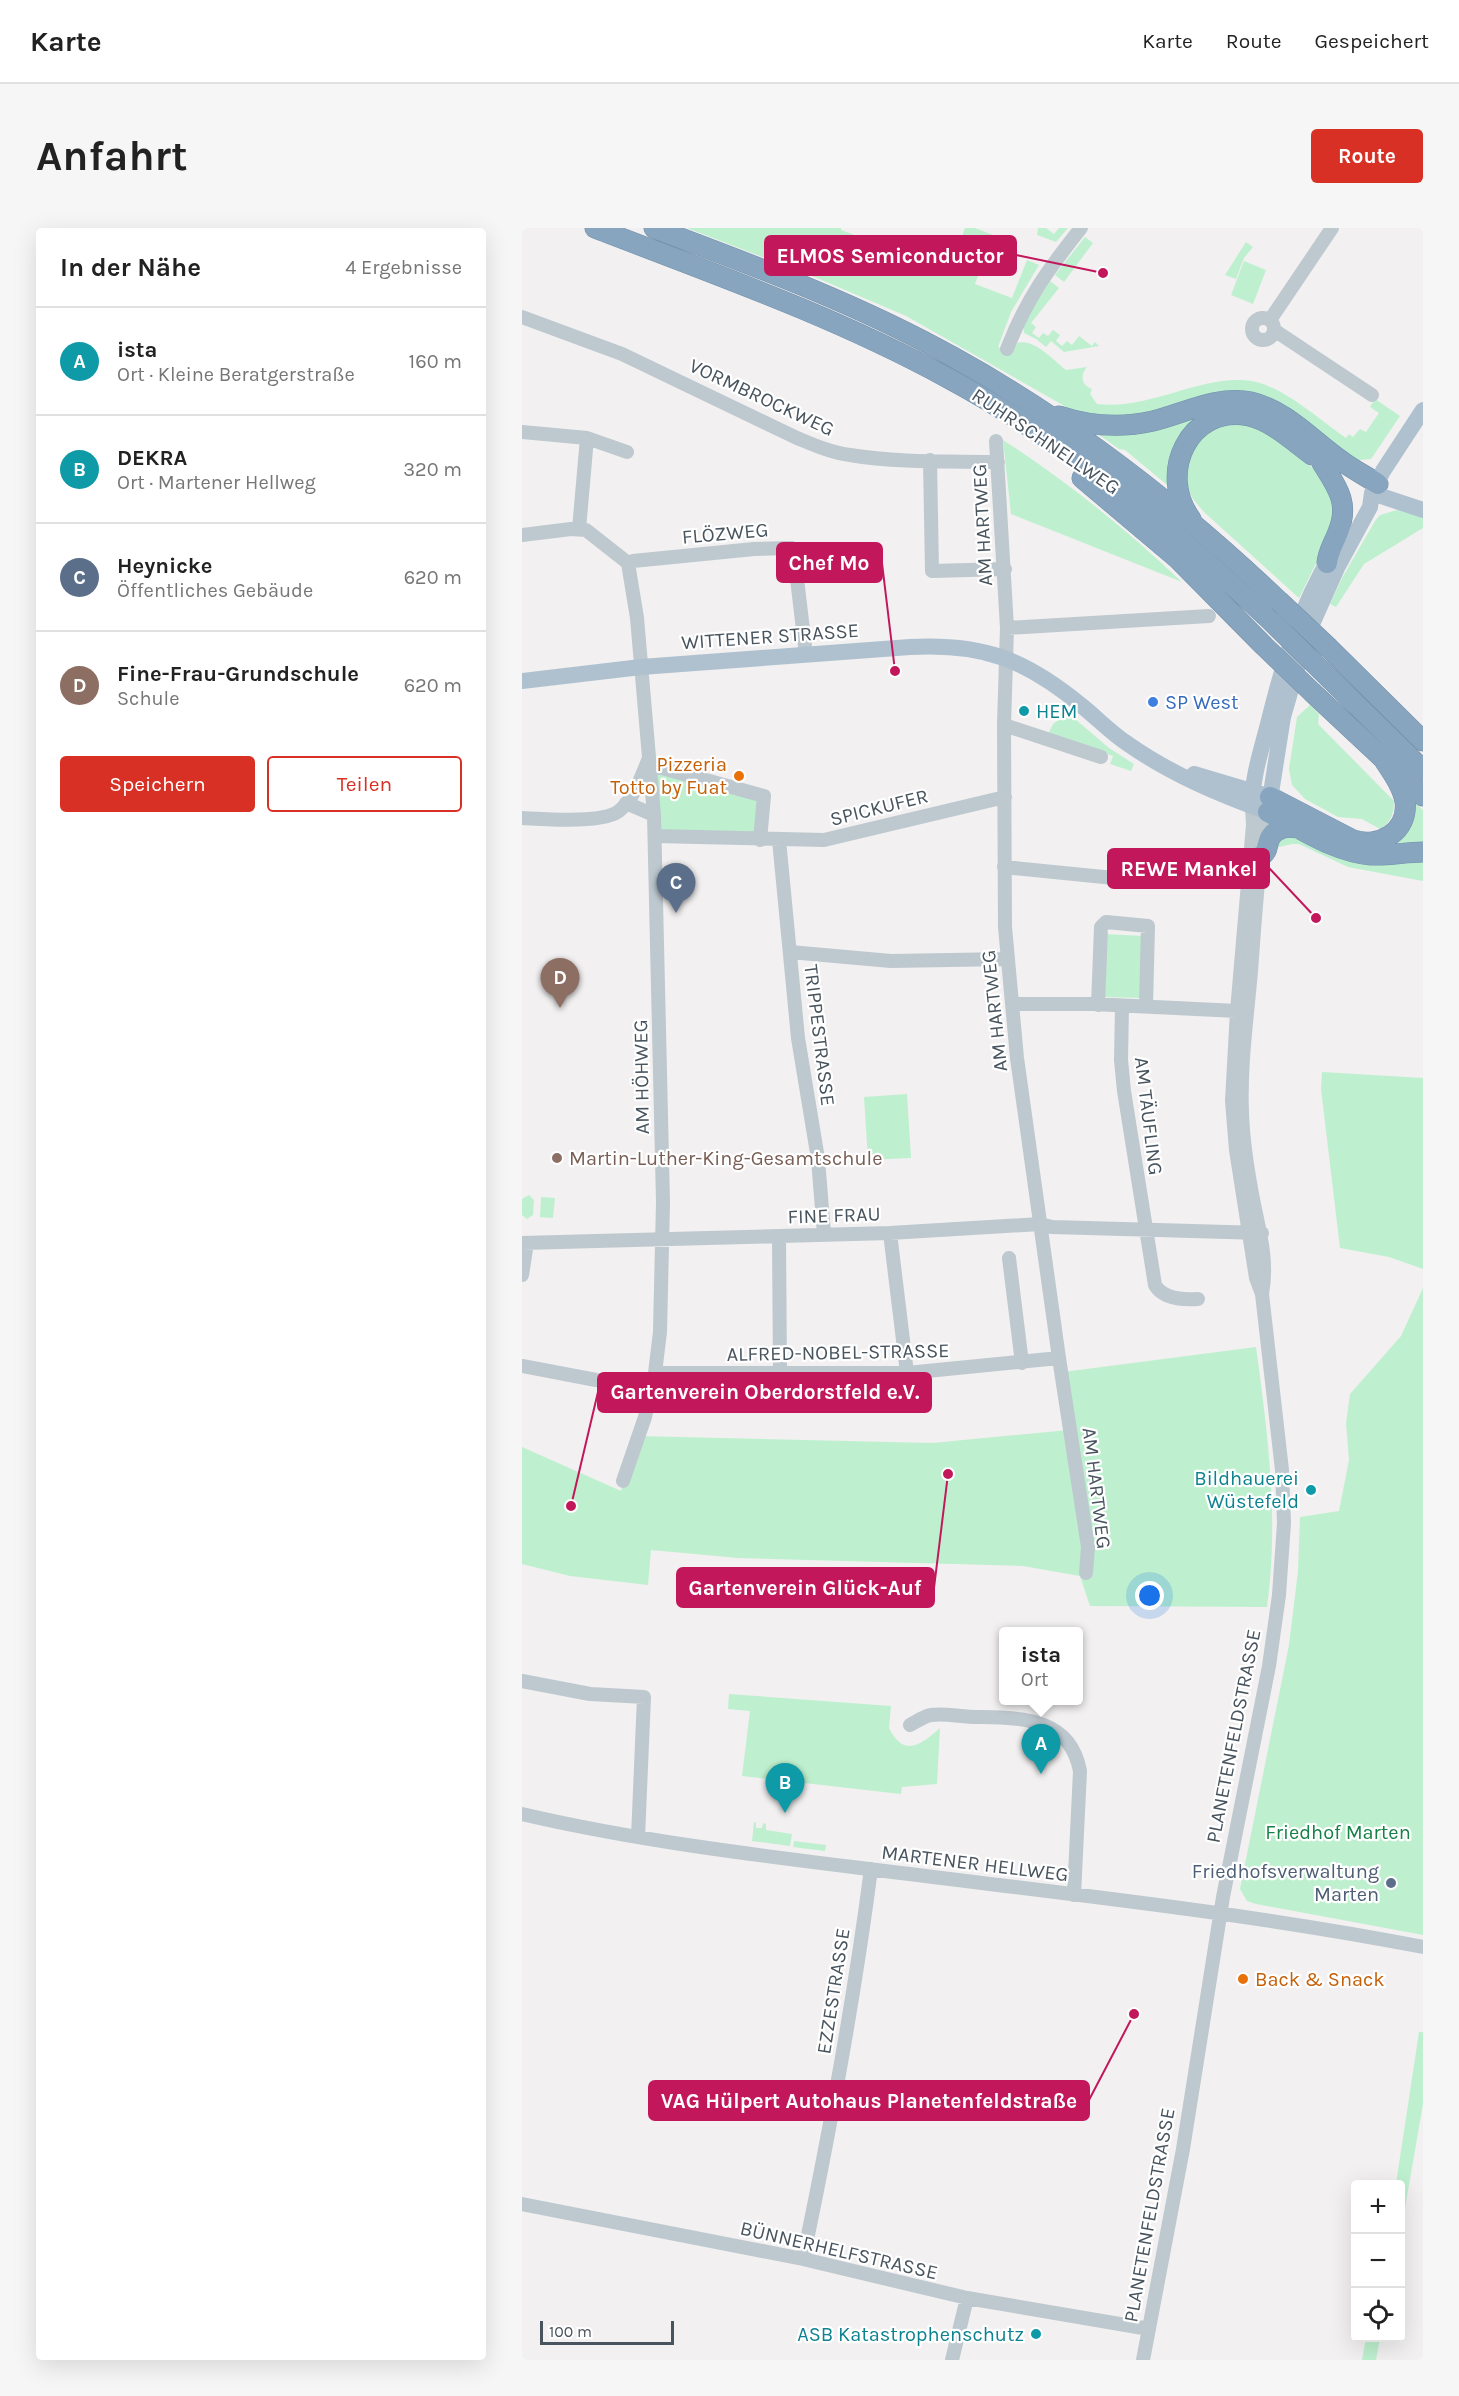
<!DOCTYPE html>
<html lang="de">
<meta charset="utf-8">
<style>
:root{--surface:#fff;--page:#f6f6f6;--text:#222;--muted:#767676;--line:#e0e0e0;--accent:#d93025}
body{margin:0;font-family:Karla,sans-serif;background:var(--page);color:var(--text)}
.controls{position:absolute;right:18px;bottom:18px;display:grid;overflow:hidden;border-radius:6px;box-shadow:0 6px 24px #0002}
.controls button{width:54px;height:54px;display:grid;place-items:center;padding:0;border:0;border-bottom:2px solid var(--line);background:var(--surface);color:var(--text);font:30px sans-serif}
.scale{position:absolute;left:18px;bottom:15px;width:134px;box-sizing:border-box;padding-left:6px;border:3px solid #48545e;border-top:0;font-size:16px;line-height:21px;white-space:nowrap;color:#48545e;-webkit-text-stroke:4px #fff;paint-order:stroke}
.you{position:absolute;left:628px;top:1368px;width:21px;height:21px;margin:-15px;border:4px solid #fff;border-radius:50%;background:#1a73e8;box-shadow:0 0 0 9px #1a73e833}
.badge{display:grid;place-items:center;width:39px;height:39px;border-radius:50%;background:var(--accent);color:#fff;font-size:20px;font-weight:700}
.pin{position:absolute;translate:-50% -50px;filter:drop-shadow(0 2px 3px #0008)}
.pin::after{content:'';position:absolute;top:32px;width:21px;height:18px;background:inherit;clip-path:polygon(0 0,100% 0,50% 100%)}
.popup{position:absolute;left:477px;top:1399px;width:84px;height:78px;box-sizing:border-box;display:grid;place-content:center;border-radius:6px;background:var(--surface);filter:drop-shadow(0 2px 4px #0005);font-size:20px;white-space:nowrap;color:var(--muted)}
.popup b{font-size:22px;color:var(--text)}
.popup::after{content:'';position:absolute;left:50%;top:100%;margin-left:-12px;border:12px solid transparent;border-top-color:var(--surface)}
.list{margin:0;padding:0;list-style:none}
h2{display:flex;justify-content:space-between;align-items:center;height:78px;margin:0;padding:0 24px;font-size:26px}
h2 small{font-size:20px;font-weight:400;color:var(--muted)}
.list li{display:grid;grid-template-columns:39px 1fr auto;gap:18px;align-items:center;box-sizing:border-box;height:108px;padding:0 24px;border-top:2px solid var(--line)}
.list b{display:block;font-size:22px;white-space:nowrap}
.list p{margin:0;font-size:20px;white-space:nowrap;color:var(--muted)}
.list em{font-size:20px;font-style:normal;color:var(--muted)}
.actions{display:flex;gap:12px;padding:18px 24px}
.actions a{flex:1;padding:14px 0;border:2px solid var(--accent);border-radius:6px;text-align:center;font-size:21px;color:var(--accent)}
.actions .main{background:var(--accent);color:#fff}
.icon{flex:none;width:33px;height:33px;fill:none;stroke:currentColor;stroke-width:2;stroke-linecap:round;stroke-linejoin:round}
.map{position:relative;flex:none;width:901px;height:2132px;overflow:hidden;border-radius:6px}
header{display:flex;align-items:center;gap:36px;box-sizing:border-box;height:84px;padding:0 30px;background:var(--surface);border-bottom:2px solid var(--line)}
header strong{font-size:28px}
nav{display:flex;gap:33px;margin-inline-start:auto;font-size:21px}
.intro{display:flex;align-items:center;justify-content:space-between;box-sizing:border-box;height:144px;padding:0 36px}
h1{margin:0;font-size:42px}
.button{padding:15px 27px;border-radius:6px;background:var(--accent);color:#fff;font-size:21px;font-weight:700}
main{display:flex;gap:36px;padding:0 36px}
aside{flex:1;background:var(--surface);border-radius:6px;box-shadow:0 6px 24px #0002}
.map>svg:first-child{display:block}
.green{fill:#bef0cf}
.lines{fill:none;stroke-linecap:round;stroke-linejoin:round}
.highway-casing{stroke:#7290ab;stroke-width:21}
.minor{stroke:#bec8cf;stroke-width:14}
.major{stroke:#afc1cf;stroke-width:16}
.highway{stroke:#87a5bf;stroke-width:20}
.highway-bridge-casing{stroke:#7290ab;stroke-width:21;stroke-linecap:butt}
.highway-bridge{stroke:#87a5bf;stroke-width:20}
.shop-dot{fill:#3f7fe0;stroke:#fff;stroke-width:2}
.culture-dot{fill:#0f9aa8;stroke:#fff;stroke-width:2}
.food-dot{fill:#e8710a;stroke:#fff;stroke-width:2}
.education-dot{fill:#8d6e63;stroke:#fff;stroke-width:2}
.service-dot{fill:#5c6f8a;stroke:#fff;stroke-width:2}
.labels{text-anchor:middle;stroke-width:4.5;stroke-linejoin:round;paint-order:stroke}
.street-label{font-size:20px;fill:#48545e;stroke:#fff}
.shop-label{font-size:20px;fill:#366cbe;stroke:#fff;text-anchor:start}
.culture-label{font-size:20px;fill:#0d838f;stroke:#fff;text-anchor:end}
.food-label{font-size:20px;fill:#c56008;stroke:#fff;text-anchor:end}
.education-label{font-size:20px;fill:#785e54;stroke:#fff;text-anchor:start}
.park-label{font-size:20px;fill:#168146;stroke:#fff}
.service-label{font-size:20px;fill:#4e5e75;stroke:#fff;text-anchor:end}
.leader{fill:none;stroke:#c2185b;stroke-width:2}
.callout-dot{fill:#c2185b;stroke:#fff;stroke-width:2}
.callout{fill:#c2185b;stroke:#c2185b;stroke-width:2}
.callout-label{font-size:21px;text-anchor:middle;font-weight:bold;fill:#fff}
</style>
<header>
<strong>Karte</strong>
<nav><a>Karte</a><a>Route</a><a>Gespeichert</a></nav>
</header>
<div class="intro"><h1>Anfahrt</h1><a class="button">Route</a></div>
<main>
<aside>
<h2>In der Nähe<small>4 Ergebnisse</small></h2>
<ul class="list">
<li><span class="badge" style="background:#0f9aa8">A</span><div><b>ista</b><p>Ort · Kleine Beratgerstraße</p></div><em>160 m</em></li>
<li><span class="badge" style="background:#0f9aa8">B</span><div><b>DEKRA</b><p>Ort · Martener Hellweg</p></div><em>320 m</em></li>
<li><span class="badge" style="background:#5c6f8a">C</span><div><b>Heynicke</b><p>Öffentliches Gebäude</p></div><em>620 m</em></li>
<li><span class="badge" style="background:#8d6e63">D</span><div><b>Fine-Frau-Grundschule</b><p>Schule</p></div><em>620 m</em></li>
</ul>
<div class="actions"><a class="main">Speichern</a><a>Teilen</a></div>
</aside>
<div class="map">
<svg width="901" height="2132" viewBox="0 0 901 2132">
<rect width="100%" height="100%" fill="#f2f0f0"/>
<path class="green" d="M165,0H319V2L402,33L406,21L432,30L443,0H453L471,7L453,56L490,70L505,32L517,37L489,84L476,119L490,126L495,115C512,110 531,132 544,142L565,139C558,147 559,157 570,161L568,166L575,176C628,183 685,143 734,154C764,161 798,192 824,210L827,206L831,209L838,201L844,204L857,185L848,179L853,171L878,188L849,231L837,232L836,237L763,186L571,189L546,180L384,88L295,50Z
M516,0H524L532,6L537,0H546L534,14L515,7Z
M563,9L571,15L542,54L533,47Z
M724,14L731,19L722,30L714,51L703,47Z
M722,33L744,42L731,76L709,67Z
M528,53L537,60L509,95L514,99L510,105L517,110L521,105L526,108L531,102L538,107L534,113L540,118L545,113L550,117L557,108L570,118L573,114L577,118L542,124L529,113L524,119L514,111L502,105L501,94Z
M704,177L680,191L656,266L603,222L597,221L559,194Z
M708,192L742,203L804,250L813,277L808,307L777,370L683,285C655,255 663,250 670,212Z
M481,212C546,254 604,301 660,354L489,286Z
M875,282L901,289V300L842,336L814,379L808,376L820,350L853,293L858,287Z
M788,477L797,486L796,496L872,573C872,585 869,595 858,601L840,591L816,589L783,571L770,557L767,541L775,489Z
M546,485L587,520L612,536L609,543L588,536L591,528L526,506L531,496Z
M129,537L242,568L238,612L133,608Z
M886,567L901,582V620L859,618Z
M764,607L901,629V653L826,639L777,616H770L752,620L753,617Z
M582,706L622,708L620,770L580,769Z
M800,844L901,850V1041L867,1029L818,1020L799,861Z
M385,866L389,930L346,932L342,869Z
M7,967L12,972L11,987L5,991L0,987V971Z
M19,969L33,970L31,990L18,989Z
M901,1060V1707L734,1676L725,1673L718,1661L767,1417L776,1343L778,1289L817,1283L827,1232L824,1195L828,1166L879,1108Z
M734,1119C746,1206 757,1292 745,1379L568,1378L558,1348L501,1338L216,1330L129,1322L126,1357L48,1348L0,1336V1219L99,1263L116,1208L410,1215L547,1202L541,1144Z
M207,1466L369,1478L367,1500C382,1530 399,1517 418,1500L415,1556L380,1559L379,1566L220,1548L228,1483L206,1481Z
M232,1594L234,1595V1600H240L241,1595L244,1596V1602L270,1606L268,1618L230,1613Z
M272,1613L304,1617L303,1623L271,1619Z
M897,1804H901V1876L879,2003L878,1956H874Z
M844,2110H858L854,2132H840Z"/>
<g class="lines">
<g class="highway-casing">
<path id="highway" d="M73,0C192,46 312,88 424,149C545,214 651,300 750,394
M132,0C233,38 336,76 431,129C551,195 658,279 757,373
M537,188C567,198 600,200 631,193C663,185 696,167 729,174C764,182 792,214 821,234C832,242 844,248 856,256
M800,235C815,259 828,275 816,304C812,315 806,323 805,335
M560,250L656,331L741,417
M669,291C635,246 667,176 727,188C750,193 772,214 790,227
M807,420L901,513
M799,442L901,542
M791,465L901,568
M748,569L831,612C857,621 887,603 883,573C880,558 870,544 862,532
M746,584C778,600 812,624 849,627C866,628 884,624 901,624
M739,628C747,623 744,618 748,610C755,598 769,598 780,601"/>
</g>
<path class="minor" d="M0,89L100,126L275,210C292,217 310,225 328,227C376,235 427,233 476,234
M730 101a11 11 0 1 1 22 0a11 11 0 1 1-22 0Z
M748,92L810,0
M752,102L850,167
M485,121C505,70 525,43 559,0
M0,204L65,210L105,224
M474,213L485,400L482,497L483,699L495,830L537,1130L566,1319L564,1345
M408,232L410,343L483,341
M57,301L65,210
M0,307L49,301L64,302L106,335L115,390L132,587L141,974L138,1104L133,1145L123,1189L101,1253
M106,335L111,333L232,321L269,320L273,334L284,427
M485,400L687,388
M482,497L579,529
M129,537L242,568L238,612
M104,575L132,587
M0,590C22,591 80,596 97,583C112,571 120,547 127,530
M133,608L302,612L483,569
M257,612L276,810L296,931L302,1006
M482,639L612,652
M268,724L369,733L486,731
M490,776H571L715,783
M576,777L579,699L584,694L626,698L624,778
M600,778L599,832L602,863L633,1057C641,1071 661,1072 676,1071
M368,1005L385,1145
M257,1009L258,1146
M0,1015L368,1005L518,996L530,999L740,1005
M487,1030L500,1135
M0,1047L5,1015
M740,1066C746,1034 738,1006 732,976C726,946 721,914 720,885C718,837 725,790 729,743C733,690 736,636 746,584
M0,1138L74,1152L131,1155
M133,1145H385L537,1130
M0,1453L68,1466L122,1469L116,1609
M388,1497C394,1494 402,1488 409,1487C423,1485 440,1489 455,1489C499,1490 548,1489 558,1543L552,1667
M0,1586C112,1612 225,1626 339,1640C527,1664 715,1683 901,1719
M0,1976L281,2031L445,2070L627,2101
M281,2031C308,1902 332,1772 349,1641
M430,2132L445,2070
M621,2132L661,1921L701,1669L747,1438L757,1367L762,1295L760,1242L740,1066L734,1050L714,922L710,873L715,783L731,597L730,578"/>
<path class="major" d="M850,265L861,243L901,182
M850,265L901,282
M0,453L119,439L388,419C461,415 503,431 560,478C575,490 589,505 606,516C649,546 696,566 746,584L761,489L783,412L815,340L848,279L850,265
M672,546L739,566
M730,578C730,550 739,523 746,496C762,431 777,382 811,324"/>
<use href="#highway" class="highway"/>
<g class="highway-bridge-casing">
<path id="highway-bridge" d="M757,373L807,420
M750,394L799,442
M741,417L791,465"/>
</g>
<use href="#highway-bridge" class="highway-bridge"/>
</g>
<circle class="shop-dot" cx="631" cy="474" r="6"/>
<g class="culture-dot">
<circle cx="502" cy="483" r="6"/>
<circle cx="789" cy="1262" r="6"/>
<circle cx="514" cy="2106" r="6"/>
</g>
<g class="food-dot">
<circle cx="217" cy="548" r="6"/>
<circle cx="721" cy="1751" r="6"/>
</g>
<circle class="education-dot" cx="35" cy="930" r="6"/>
<circle class="service-dot" cx="869" cy="1655" r="6"/>
<g class="labels">
<g class="street-label">
<text transform="translate(240 169) rotate(25)" y="7">VORMBROCKWEG</text>
<text transform="translate(524 213) rotate(34)" y="7">RUHRSCHNELLWEG</text>
<text transform="translate(460 297) rotate(-93)" y="7">AM HARTWEG</text>
<text transform="translate(203 305) rotate(-5)" y="7">FLÖZWEG</text>
<text transform="translate(248 408) rotate(-4)" y="7">WITTENER STRASSE</text>
<text transform="translate(357 579) rotate(-14)" y="7">SPICKUFER</text>
<text transform="translate(472 783) rotate(-96)" y="7">AM HARTWEG</text>
<text transform="translate(298 807) rotate(83)" y="7">TRIPPESTRASSE</text>
<text transform="translate(119 849) rotate(-91)" y="7">AM HÖHWEG</text>
<text transform="translate(627 888) rotate(83)" y="7">AM TÄUFLING</text>
<text transform="translate(312 987) rotate(-2)" y="7">FINE FRAU</text>
<text transform="translate(316 1124) rotate(-1)" y="7">ALFRED-NOBEL-STRASSE</text>
<text transform="translate(575 1260) rotate(83)" y="7">AM HARTWEG</text>
<text transform="translate(711 1508) rotate(-79)" y="7">PLANETENFELDSTRASSE</text>
<text transform="translate(453 1635) rotate(7)" y="7">MARTENER HELLWEG</text>
<text transform="translate(311 1763) rotate(-81)" y="7">EZZESTRASSE</text>
<text transform="translate(627 1987) rotate(-80)" y="7">PLANETENFELDSTRASSE</text>
<text transform="translate(317 2022) rotate(13)" y="7">BÜNNERHELFSTRASSE</text>
</g>
<g class="shop-label">
<text x="643" y="481">SP West</text>
</g>
<g class="culture-label">
<text x="514" y="490" text-anchor="start">HEM</text>
<text x="777" y="1257">Bildhauerei<tspan x="777" dy="23">Wüstefeld</tspan></text>
<text x="502" y="2113">ASB Katastrophenschutz</text>
</g>
<g class="food-label">
<text x="205" y="543">Pizzeria<tspan x="205" dy="23">Totto by Fuat</tspan></text>
<text x="733" y="1758" text-anchor="start">Back &amp; Snack</text>
</g>
<g class="education-label">
<text x="47" y="937">Martin-Luther-King-Gesamtschule</text>
</g>
<g class="park-label">
<text x="816" y="1611">Friedhof Marten</text>
</g>
<g class="service-label">
<text x="857" y="1650">Friedhofsverwaltung<tspan x="857" dy="23">Marten</tspan></text>
</g>
</g>
<path class="leader" d="M581 45L494 27M373 443L360 335M794 690L747 640M49 1278L76 1164M426 1246L412 1360M612 1786L567 1872"/>
<g class="callout-dot">
<circle cx="581" cy="45" r="6"/>
<circle cx="373" cy="443" r="6"/>
<circle cx="794" cy="690" r="6"/>
<circle cx="49" cy="1278" r="6"/>
<circle cx="426" cy="1246" r="6"/>
<circle cx="612" cy="1786" r="6"/>
</g>
<g class="callout">
<rect x="243" y="8" width="251" height="39" rx="6"/>
<rect x="255" y="315" width="105" height="39" rx="6"/>
<rect x="586" y="621" width="161" height="39" rx="6"/>
<rect x="76" y="1145" width="333" height="39" rx="6"/>
<rect x="155" y="1340" width="257" height="39" rx="6"/>
<rect x="127" y="1853" width="440" height="39" rx="6"/>
</g>
<g class="callout-label">
<text x="368" y="35">ELMOS Semiconductor</text>
<text x="307" y="342">Chef Mo</text>
<text x="667" y="648">REWE Mankel</text>
<text x="243" y="1171">Gartenverein Oberdorstfeld e.V.</text>
<text x="283" y="1367">Gartenverein Glück-Auf</text>
<text x="347" y="1880">VAG Hülpert Autohaus Planetenfeldstraße</text>
</g>
</svg>
<div class="controls">
<button>+</button>
<button>−</button>
<button><svg class="icon" aria-label="locate" viewBox="0 0 24 24"><circle cx="12" cy="12" r="6"/><path d="M12 2v4M12 18v4M2 12h4M18 12h4"/></svg></button>
</div>
<div class="scale">100 m</div>
<div class="you"></div>
<div class="pin badge" style="left:519px;top:1546px;background:#0f9aa8">A</div>
<div class="popup"><b>ista</b>Ort</div>
<div class="pin badge" style="left:263px;top:1585px;background:#0f9aa8">B</div>
<div class="pin badge" style="left:154px;top:685px;background:#5c6f8a">C</div>
<div class="pin badge" style="left:38px;top:780px;background:#8d6e63">D</div>
</div>
</main>
